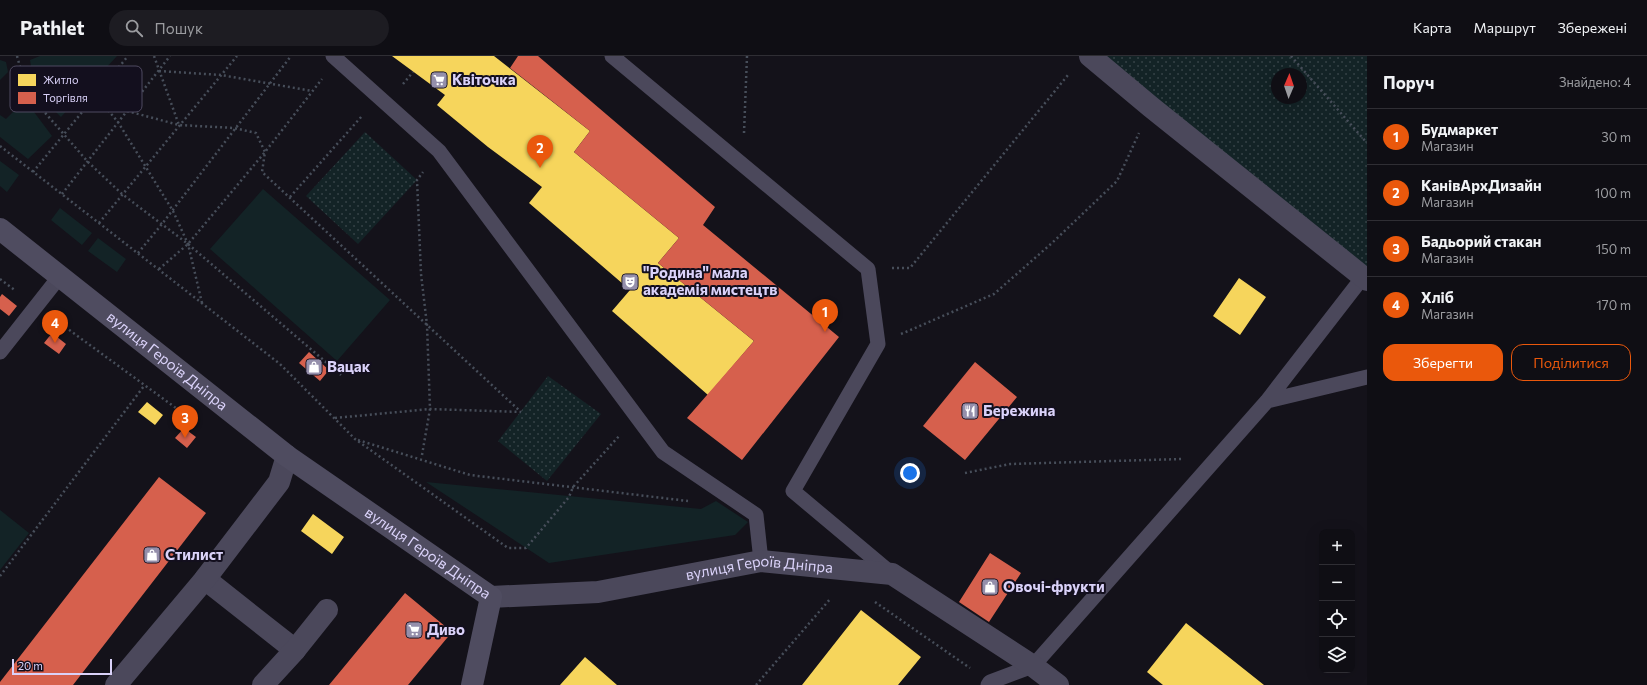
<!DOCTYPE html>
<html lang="uk">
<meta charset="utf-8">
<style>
:root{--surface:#0f0e14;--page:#1d1c22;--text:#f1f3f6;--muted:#9b9ca0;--line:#2f2e34;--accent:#ea580c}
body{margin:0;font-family:Commissioner,sans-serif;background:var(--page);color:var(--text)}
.controls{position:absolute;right:12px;bottom:12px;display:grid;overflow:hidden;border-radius:8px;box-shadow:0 4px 16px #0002}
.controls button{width:36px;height:36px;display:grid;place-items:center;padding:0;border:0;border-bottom:1px solid var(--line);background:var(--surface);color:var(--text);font:20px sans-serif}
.compass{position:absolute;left:1271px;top:12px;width:36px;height:36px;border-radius:50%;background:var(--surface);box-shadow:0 4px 16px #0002;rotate:2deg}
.scale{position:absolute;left:12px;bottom:10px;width:100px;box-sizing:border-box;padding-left:4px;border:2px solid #dad2f9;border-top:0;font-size:11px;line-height:14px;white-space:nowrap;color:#dad2f9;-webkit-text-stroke:3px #130f1e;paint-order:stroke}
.you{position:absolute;left:910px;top:417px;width:14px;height:14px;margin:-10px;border:3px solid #fff;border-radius:50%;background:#1a73e8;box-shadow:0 0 0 6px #1a73e833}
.badge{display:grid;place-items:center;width:26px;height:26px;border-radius:50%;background:var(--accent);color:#fff;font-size:13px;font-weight:700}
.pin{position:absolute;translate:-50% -33px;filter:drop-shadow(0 1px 2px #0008)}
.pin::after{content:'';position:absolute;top:21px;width:14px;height:12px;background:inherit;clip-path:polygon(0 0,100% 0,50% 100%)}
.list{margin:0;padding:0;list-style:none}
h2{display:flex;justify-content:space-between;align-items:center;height:52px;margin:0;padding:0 16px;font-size:17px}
h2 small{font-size:13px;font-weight:400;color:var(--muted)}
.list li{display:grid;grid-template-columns:26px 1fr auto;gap:12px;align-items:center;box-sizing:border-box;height:56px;padding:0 16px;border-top:1px solid var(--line)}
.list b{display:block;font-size:15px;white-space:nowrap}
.list p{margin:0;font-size:13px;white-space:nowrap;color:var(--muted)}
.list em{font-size:13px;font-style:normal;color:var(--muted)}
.actions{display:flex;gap:8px;padding:12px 16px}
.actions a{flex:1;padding:9px 0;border:1px solid var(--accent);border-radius:12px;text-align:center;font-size:14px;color:var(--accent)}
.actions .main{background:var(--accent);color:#fff}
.icon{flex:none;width:22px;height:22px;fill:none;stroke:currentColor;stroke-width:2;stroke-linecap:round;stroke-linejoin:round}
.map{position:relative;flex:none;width:1367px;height:629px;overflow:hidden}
header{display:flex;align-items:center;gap:24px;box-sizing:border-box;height:56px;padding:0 20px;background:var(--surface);border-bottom:1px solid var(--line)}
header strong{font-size:19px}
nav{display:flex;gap:22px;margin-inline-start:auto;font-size:14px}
.search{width:280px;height:36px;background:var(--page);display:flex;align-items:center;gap:10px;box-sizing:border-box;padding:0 14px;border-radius:22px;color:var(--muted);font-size:15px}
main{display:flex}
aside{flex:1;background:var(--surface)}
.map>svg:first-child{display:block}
.green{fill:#132326}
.park{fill:url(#park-dots);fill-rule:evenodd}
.homes{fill:#f6d55c}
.shops{fill:#d6604d}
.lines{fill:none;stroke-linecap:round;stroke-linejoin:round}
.path{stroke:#474e5a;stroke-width:2.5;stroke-dasharray:2 3;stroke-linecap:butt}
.lane{stroke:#4b485b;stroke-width:15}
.street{stroke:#4b485b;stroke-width:22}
.secondary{stroke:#4f4c60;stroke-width:22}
.labels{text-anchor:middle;stroke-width:4;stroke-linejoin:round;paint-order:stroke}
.poi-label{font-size:15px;font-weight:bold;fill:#dad2f9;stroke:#130f1e;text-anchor:start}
.street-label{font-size:15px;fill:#dad2f9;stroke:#130f1e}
.key{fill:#130f1e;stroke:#4f4a60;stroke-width:1}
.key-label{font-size:11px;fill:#dad2f9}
</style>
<header>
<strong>Pathlet</strong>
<div class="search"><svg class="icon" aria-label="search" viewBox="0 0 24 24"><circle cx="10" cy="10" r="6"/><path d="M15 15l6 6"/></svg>Пошук</div>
<nav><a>Карта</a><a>Маршрут</a><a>Збережені</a></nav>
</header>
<main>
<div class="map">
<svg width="1367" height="629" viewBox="0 0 1367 629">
<defs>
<pattern id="park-dots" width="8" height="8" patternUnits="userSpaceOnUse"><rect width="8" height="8" fill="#132326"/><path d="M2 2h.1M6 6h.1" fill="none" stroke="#354246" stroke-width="1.8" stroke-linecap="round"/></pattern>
</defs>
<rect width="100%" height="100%" fill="#14121a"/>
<path class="green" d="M40,0H117L61,61L35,35L30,4Z
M0,4L6,6L8,16L0,24Z
M25,44L52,80L28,103L0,81V59L6,63Z
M0,105L19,119L7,136L0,130Z
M263,133L390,244L337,305L210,193Z
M60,152L92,177L82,189L51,164Z
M98,182L126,203L117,216L88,195Z
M426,426L701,453L716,445L748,466L735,479L549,507Z
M0,454L29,477L0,514Z"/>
<path class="park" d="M1090,0H1367V224ZM1277,18H1301V42H1277Z
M365,76L417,124L358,188L306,140Z
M548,320L601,358L547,425L498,385Z"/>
<path class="homes" d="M392,0H494L590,75L574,96L679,182L658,207L754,285L708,339L612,255L630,234L529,147L542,131L488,91L437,49L445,39Z
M1239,222L1266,241L1240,279L1213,260Z
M147,346L163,359L155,369L138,356Z
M313,458L344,481L332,498L301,475Z
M861,554L921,601L898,629H802Z
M1186,567L1264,629H1163L1147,616Z
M585,601L617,629H560Z"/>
<path class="shops" d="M518,0H538L715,151L703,169L839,281L742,404L687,362L754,285L658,207L679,182L574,96L590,75L510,12Z
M2,238L17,250L9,260L0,253V241Z
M52,277L66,288L59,298L44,287Z
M309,296L329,314L320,325L299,307Z
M975,306L1017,341L965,404L923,370Z
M184,372L196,381L187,392L175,382Z
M159,421L206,457L73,629H0V626Z
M990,497L1021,517L989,566L959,546Z
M405,537L452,576L408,629H329Z"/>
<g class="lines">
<path class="path" d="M17,0L27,36L88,106L122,138L188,188L341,319
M154,0L179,69
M1291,0L1367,87
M159,15L221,19L312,35
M403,28L413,16
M744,77L747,0
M0,90L280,308L355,383L508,492H526L569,441L573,431L620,379
M33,116L128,0
M62,138L170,0
M290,141L362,60
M99,167L237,0
M138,197L162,168L291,0
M892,212H910L1068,19
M159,213L188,188L265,96L322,23
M0,223L16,235
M202,247L188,188L173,155L118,66L96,40L127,55L179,69L234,72L256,77L265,96L262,116L521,356
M57,265L195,366
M901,278L994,238L1052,187L1117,125L1139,77
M335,362L430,353L521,356
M358,384L470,419L688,445
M422,399L430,353L427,269L421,218L417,124L423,116
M965,417L1010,408L1182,403
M0,520L144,330
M875,546L970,612
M756,629L831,542"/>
<path class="lane" d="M333,0L439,95L663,396L756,459L761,505
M612,0L868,213L878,288L793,435L892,518
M0,296L60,220
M1267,345L1367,321
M988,629L990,626L1033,610L1267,345L1363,221"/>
<g class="street">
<path d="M1090,0L1151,51L1367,224"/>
<path d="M205,523L295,594"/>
<path id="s1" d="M491,541L598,536L761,505L892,518L1033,610L1058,629"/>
<path d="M116,629L205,523L279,426L287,400"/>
<path d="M263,629L295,594L327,554"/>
</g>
<path class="secondary" id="s2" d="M0,173L287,400L491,541L472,629"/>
</g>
<defs>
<g id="supermarket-square" transform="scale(0.9)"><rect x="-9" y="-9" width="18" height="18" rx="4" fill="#958fab" stroke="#130f1e"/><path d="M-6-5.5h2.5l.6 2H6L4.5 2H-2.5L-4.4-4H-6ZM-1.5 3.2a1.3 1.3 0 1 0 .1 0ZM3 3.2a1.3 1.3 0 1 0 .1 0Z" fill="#fff"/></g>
<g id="theatre-square" transform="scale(0.9)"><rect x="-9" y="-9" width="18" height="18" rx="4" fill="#958fab" stroke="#130f1e"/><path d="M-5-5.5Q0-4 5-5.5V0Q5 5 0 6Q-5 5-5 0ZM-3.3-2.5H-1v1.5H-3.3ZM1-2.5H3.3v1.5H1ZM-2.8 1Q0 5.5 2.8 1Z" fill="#fff"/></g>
<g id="shop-square" transform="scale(0.9)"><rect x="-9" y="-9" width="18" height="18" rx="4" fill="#958fab" stroke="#130f1e"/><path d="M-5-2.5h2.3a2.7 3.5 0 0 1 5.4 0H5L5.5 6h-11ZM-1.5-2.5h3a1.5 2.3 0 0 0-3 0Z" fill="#fff"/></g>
<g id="restaurant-square" transform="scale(0.9)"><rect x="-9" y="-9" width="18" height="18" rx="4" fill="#958fab" stroke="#130f1e"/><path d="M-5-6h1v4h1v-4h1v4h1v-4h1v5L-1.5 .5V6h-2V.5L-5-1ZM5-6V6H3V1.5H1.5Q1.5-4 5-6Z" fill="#fff"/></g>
</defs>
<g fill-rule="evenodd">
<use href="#supermarket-square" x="439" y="24"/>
<use href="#theatre-square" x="630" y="226"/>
<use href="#shop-square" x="314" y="311"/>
<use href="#restaurant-square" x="970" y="355"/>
<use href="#shop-square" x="152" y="499"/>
<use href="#shop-square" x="990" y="531"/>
<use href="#supermarket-square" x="414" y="574"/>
</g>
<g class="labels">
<g class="poi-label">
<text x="452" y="29">Квіточка</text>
<text x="643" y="222">"Родина" мала<tspan x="643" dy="17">академія мистецтв</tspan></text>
<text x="327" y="316">Вацак</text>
<text x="983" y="360">Бережина</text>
<text x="165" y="504">Стилист</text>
<text x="1003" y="536">Овочі-фрукти</text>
<text x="427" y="579">Диво</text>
</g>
<g class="street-label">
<text dy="5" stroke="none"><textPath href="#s2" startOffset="213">вулиця Героїв Дніпра</textPath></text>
<text dy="5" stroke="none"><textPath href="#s2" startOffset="537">вулиця Героїв Дніпра</textPath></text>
<text dy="5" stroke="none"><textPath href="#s1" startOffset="271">вулиця Героїв Дніпра</textPath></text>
</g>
</g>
<rect x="10" y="10" width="132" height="46" rx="6" class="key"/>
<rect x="18" y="18" width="18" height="12" fill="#f6d55c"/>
<rect x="18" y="36" width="18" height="12" fill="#d6604d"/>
<g class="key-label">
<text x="43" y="28">Житло</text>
<text x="43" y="46">Торгівля</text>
</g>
</svg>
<div class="controls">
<button>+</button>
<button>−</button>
<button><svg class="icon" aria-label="locate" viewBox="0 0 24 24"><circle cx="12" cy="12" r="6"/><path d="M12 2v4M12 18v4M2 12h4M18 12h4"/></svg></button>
<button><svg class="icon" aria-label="layers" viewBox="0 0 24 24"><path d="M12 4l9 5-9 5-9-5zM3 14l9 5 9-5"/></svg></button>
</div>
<svg class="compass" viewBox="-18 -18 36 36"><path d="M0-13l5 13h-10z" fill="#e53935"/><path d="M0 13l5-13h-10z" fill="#9b9ca0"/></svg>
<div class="scale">20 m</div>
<div class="you"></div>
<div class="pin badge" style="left:825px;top:276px">1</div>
<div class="pin badge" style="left:540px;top:112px">2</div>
<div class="pin badge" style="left:185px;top:382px">3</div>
<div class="pin badge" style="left:55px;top:287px">4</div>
</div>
<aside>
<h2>Поруч<small>Знайдено: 4</small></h2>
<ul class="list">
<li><span class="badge">1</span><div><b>Будмаркет</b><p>Магазин</p></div><em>30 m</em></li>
<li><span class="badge">2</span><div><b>КанівАрхДизайн</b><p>Магазин</p></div><em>100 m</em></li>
<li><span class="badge">3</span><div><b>Бадьорий стакан</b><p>Магазин</p></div><em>150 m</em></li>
<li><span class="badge">4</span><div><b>Хліб</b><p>Магазин</p></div><em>170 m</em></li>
</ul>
<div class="actions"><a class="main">Зберегти</a><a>Поділитися</a></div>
</aside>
</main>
